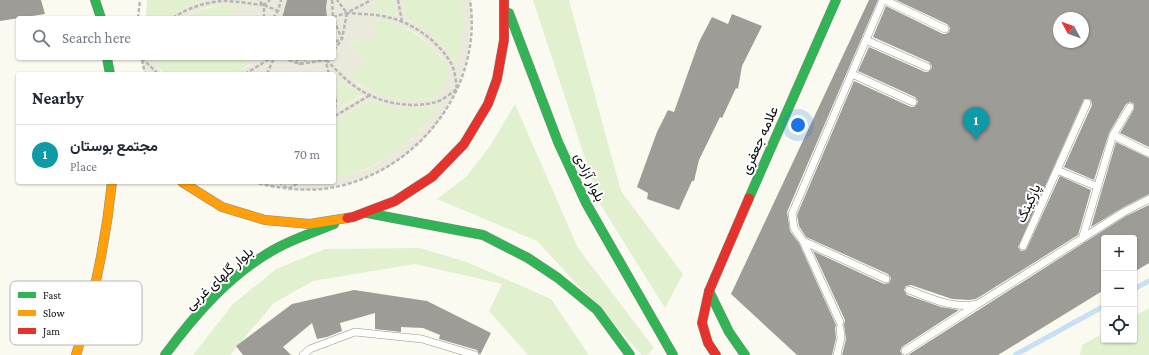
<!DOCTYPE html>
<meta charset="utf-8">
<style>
:root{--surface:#fff;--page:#f2f2f3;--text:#1f2937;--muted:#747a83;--line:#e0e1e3;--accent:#111827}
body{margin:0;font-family:"Crimson Pro",Vazirmatn,serif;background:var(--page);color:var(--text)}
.controls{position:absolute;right:12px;bottom:12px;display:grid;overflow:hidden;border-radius:4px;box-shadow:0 1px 3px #0004}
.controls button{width:36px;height:36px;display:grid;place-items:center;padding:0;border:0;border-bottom:1px solid var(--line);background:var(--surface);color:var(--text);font:20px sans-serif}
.compass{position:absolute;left:1053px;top:12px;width:36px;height:36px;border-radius:50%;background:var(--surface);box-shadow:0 1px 3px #0004;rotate:311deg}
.you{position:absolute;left:798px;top:125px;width:14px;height:14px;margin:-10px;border:3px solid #fff;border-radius:50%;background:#1a73e8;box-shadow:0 0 0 6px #1a73e833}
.badge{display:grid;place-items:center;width:26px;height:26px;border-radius:50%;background:var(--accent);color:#fff;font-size:13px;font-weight:700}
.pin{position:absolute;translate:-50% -33px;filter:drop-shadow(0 1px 2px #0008)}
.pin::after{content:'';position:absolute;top:21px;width:14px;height:12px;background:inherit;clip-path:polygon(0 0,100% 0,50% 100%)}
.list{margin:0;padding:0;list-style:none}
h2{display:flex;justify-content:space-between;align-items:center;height:52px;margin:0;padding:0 16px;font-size:17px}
h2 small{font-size:13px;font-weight:400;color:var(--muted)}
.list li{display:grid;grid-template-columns:26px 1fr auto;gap:12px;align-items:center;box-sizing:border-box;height:60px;padding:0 16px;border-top:1px solid var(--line)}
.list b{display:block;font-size:15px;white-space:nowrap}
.list p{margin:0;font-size:13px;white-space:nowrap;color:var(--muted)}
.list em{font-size:13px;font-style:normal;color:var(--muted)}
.icon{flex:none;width:22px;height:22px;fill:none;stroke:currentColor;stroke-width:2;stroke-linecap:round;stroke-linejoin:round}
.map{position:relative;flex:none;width:1149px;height:355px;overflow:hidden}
.search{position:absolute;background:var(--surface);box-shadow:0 1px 3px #0004;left:16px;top:16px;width:320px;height:44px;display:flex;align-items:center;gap:10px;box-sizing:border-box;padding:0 14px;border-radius:4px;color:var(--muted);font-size:15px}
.panel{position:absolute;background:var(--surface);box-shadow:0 1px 3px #0004;left:16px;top:72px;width:320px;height:112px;border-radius:4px}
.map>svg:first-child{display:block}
.green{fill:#e1f1d0}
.plaza{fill:#ebe9dc;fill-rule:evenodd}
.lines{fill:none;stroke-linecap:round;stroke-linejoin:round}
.stream{stroke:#c7e0f4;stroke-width:5}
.building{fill:#9e9c96;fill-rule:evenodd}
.lane-casing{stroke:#94938f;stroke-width:8}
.fast-casing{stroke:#8a8a85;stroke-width:10}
.slow-casing{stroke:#8a8a85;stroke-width:10}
.jam-casing{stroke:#8a8a85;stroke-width:10}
.path{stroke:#b7b7b5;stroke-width:2.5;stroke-dasharray:4 2;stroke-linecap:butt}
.lane{stroke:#fefefd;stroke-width:7}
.fast{stroke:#30b455;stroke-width:9}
.slow{stroke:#ff9f0a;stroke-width:9}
.jam{stroke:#e5322d;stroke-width:9}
.labels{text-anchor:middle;stroke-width:4;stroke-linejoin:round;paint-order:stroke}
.street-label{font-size:14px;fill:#0c0c0c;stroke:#fff}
.key{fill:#fff;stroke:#b6b6b6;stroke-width:1}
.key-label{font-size:11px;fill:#0c0c0c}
</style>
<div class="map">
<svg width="1149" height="355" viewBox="0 0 1149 355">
<rect width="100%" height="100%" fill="#fbfaf0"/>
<path class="green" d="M147,0H205L190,5L166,18H146Z
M380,0H394L397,16L371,10V6Z
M402,0H462C465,22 463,44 457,66C443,46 427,30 406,19Z
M533,0H569L621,191L683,274L665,308L600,204Z
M224,5L238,8L233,18H180C195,11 208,7 224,5Z
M386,20C409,28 429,40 443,60C444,62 448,65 448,67C450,72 447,78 446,82C444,88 441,94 436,97C433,99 428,99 424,99C403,103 378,97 360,85C356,83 353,78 349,74L366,64L357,55L348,42L364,40H377L373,21Z
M155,58H243L250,64L236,74H168C160,71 157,67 155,58Z
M340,81L362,95L339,109L337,83Z
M370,100C394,108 415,109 440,105C416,142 378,171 334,179V140L339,118Z
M515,104L578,248L654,348L647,355H642L537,241L437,199L467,176L490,146Z
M420,248L467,262L551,299L589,355H528L489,311L502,284L415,264L313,281L274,303L230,355H193L233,304L276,269L325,249Z
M1149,308V355H1080L1082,345L1104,333V340H1134V316Z"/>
<path class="plaza" d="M205,0H380L371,6V10L397,16L394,0H402L406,19L420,27L433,37L445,49L457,66L462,38L463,22L462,0H470L471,21L468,56L457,89L440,120L429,134L416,146L388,167L356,181L322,189L305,190L270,186L253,182H334V179L354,174L370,168L384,160L411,140L423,128L439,105L420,108H402L386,105L370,100L339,118L334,140V74H301L300,71L297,74H259L257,73L255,74H236L250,65L243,58H334V18H233L237,8L224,5L208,7L193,12L180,18H166L190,5ZM386,20L401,26L416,33L428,43L439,54L448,67V75L445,84L441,92L435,98L419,100H403L388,97L372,92L358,85L350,74L366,64L357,55L348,42L364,40H377L373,21ZM341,81L362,96L340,109L337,83Z
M141,58H155L157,65L161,72L168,74H145Z"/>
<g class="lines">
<path class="stream" d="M1134,289L1149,281
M1015,355L1104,306"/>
</g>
<path class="building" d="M0,0H41L45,14L0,21Z
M287,0H327L326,7L327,18H282Z
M869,0H878L787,212L790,231L799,243L836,325L835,328L836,338L832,355H797L731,294Z
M896,0H1149V147L1120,133L1134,109V104L1130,102L1126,104L1109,133L1094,180L1064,167L1092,105L1091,100L1089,99H1084L1018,247L1021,251L1026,250L1027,248L1060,176L1091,190L1078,235L976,299L969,300L952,299L911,285L906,286L904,290L907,295L941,307L959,310L902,347L900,351L902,355H842L846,339L844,325L845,320L813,251L884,284L889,283L891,278L888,274L806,237L799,226L797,215L854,81L911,107H914L917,104L918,101L915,97L858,71L869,47L925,72H928L931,69L932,66L929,62L873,37L886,6L943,34H946L949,32L950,28L947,24ZM1059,18H1083V42H1059Z
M732,14L762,26L742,66L738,89L736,88L722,118L720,117L699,160L694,181H692L679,210L647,199L648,193L637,187L657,132L668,110L674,112L699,42L712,17L728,24Z
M1116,142L1149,158V194L1122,208L1091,227Z
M1149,205V263L1134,272V238H1104V290L998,355H908L1126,216Z
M354,290L427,301L491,333L480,355L477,350L439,339L440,335L423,328L401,327V332L375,329V313L340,323L342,331L327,337L317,339L312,323L283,347L291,355H243L236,346L292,304Z"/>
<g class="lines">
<g class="lane-casing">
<path id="lane" d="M885,0L945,29
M866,40L927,67
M852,74L913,102
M1113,135L1130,107
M1057,170L1087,103
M1082,239L1113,135L1149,153
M803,241L886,279
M1023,246L1057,170L1098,187
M909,290C931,298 954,310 978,304L1124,212L1149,199
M840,322L803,241L794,228L792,214L883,0
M905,351L975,306
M303,355L310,349L355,332L422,339L475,355
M837,355L841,338L840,328"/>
</g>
<g class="fast-casing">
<path id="fast" d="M95,0L101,18
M509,13L558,142L586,203L673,355
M107,58L110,74
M749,198L836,0
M367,213L483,235L528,258L558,278L597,310L630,355
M709,291L729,332L745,355
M165,355C196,313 231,273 277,248C295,238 315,232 334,224"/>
</g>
<g class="slow-casing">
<path id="slow" d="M182,182L222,207L265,220L310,224L347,218
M76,355C94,298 106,241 112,182"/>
</g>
<g class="jam-casing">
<path id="jam" d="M347,218L353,217L395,201L432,177L464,144L488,104L497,79L504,40V0
M716,355L708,343L702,323L709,291L749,198"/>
</g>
<path class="path" d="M332,0L333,18
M398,0L402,22
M264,5L278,11
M333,17L347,13
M138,18L140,0
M173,18C187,8 206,2 223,1C237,1 251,4 264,5L258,0
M264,18V5L270,0
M273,18L278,11L281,0
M334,20L342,39L334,42
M334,50L342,39L347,13L337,0
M142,58L158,74
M283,58L300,64L326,60L328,58
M296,58L300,64L307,58
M325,58L329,74
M142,60L145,74
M326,60C336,69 345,80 356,87C377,103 411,109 436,102C443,100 451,93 457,89C456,82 455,72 452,65C440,42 412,22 387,17C374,14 360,14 347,13L371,0
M245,74L271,58
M267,74L274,58
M334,93L336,100L334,122
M335,116L370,95
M253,182C276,188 299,191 322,189C412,179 484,91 470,0
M279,182L288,189L300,182"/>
<use href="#lane" class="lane"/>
<use href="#fast" class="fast"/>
<use href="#slow" class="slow"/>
<use href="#jam" class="jam"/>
</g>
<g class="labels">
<g class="street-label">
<text transform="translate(759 140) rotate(-66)" y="5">علامه جعفری</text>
<text transform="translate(590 177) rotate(64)" y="5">بلوار آزادی</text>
<text transform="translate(1028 203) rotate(-66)" y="5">پارکینگ</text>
<text transform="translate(219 278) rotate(-42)" y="5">بلوار گلهای غربی</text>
</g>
</g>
<rect x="10" y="281" width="132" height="64" rx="6" class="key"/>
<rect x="18" y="292" width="18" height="6" fill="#30b455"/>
<rect x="18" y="310" width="18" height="6" fill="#ff9f0a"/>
<rect x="18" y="328" width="18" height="6" fill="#e5322d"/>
<g class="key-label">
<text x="43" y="299">Fast</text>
<text x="43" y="317">Slow</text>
<text x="43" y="335">Jam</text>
</g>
</svg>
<div class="controls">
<button>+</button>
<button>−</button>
<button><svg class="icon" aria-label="locate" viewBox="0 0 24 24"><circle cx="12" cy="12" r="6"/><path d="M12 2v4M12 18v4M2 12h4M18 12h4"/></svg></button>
</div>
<svg class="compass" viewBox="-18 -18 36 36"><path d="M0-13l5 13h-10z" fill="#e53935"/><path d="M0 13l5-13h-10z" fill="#747a83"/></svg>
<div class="you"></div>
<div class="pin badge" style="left:976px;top:140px;background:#0f9aa8">1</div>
<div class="search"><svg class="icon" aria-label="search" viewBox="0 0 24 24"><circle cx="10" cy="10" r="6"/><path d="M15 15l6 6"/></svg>Search here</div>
<section class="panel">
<h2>Nearby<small></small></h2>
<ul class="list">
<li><span class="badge" style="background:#0f9aa8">1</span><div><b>مجتمع بوستان</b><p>Place</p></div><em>70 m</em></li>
</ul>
</section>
</div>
